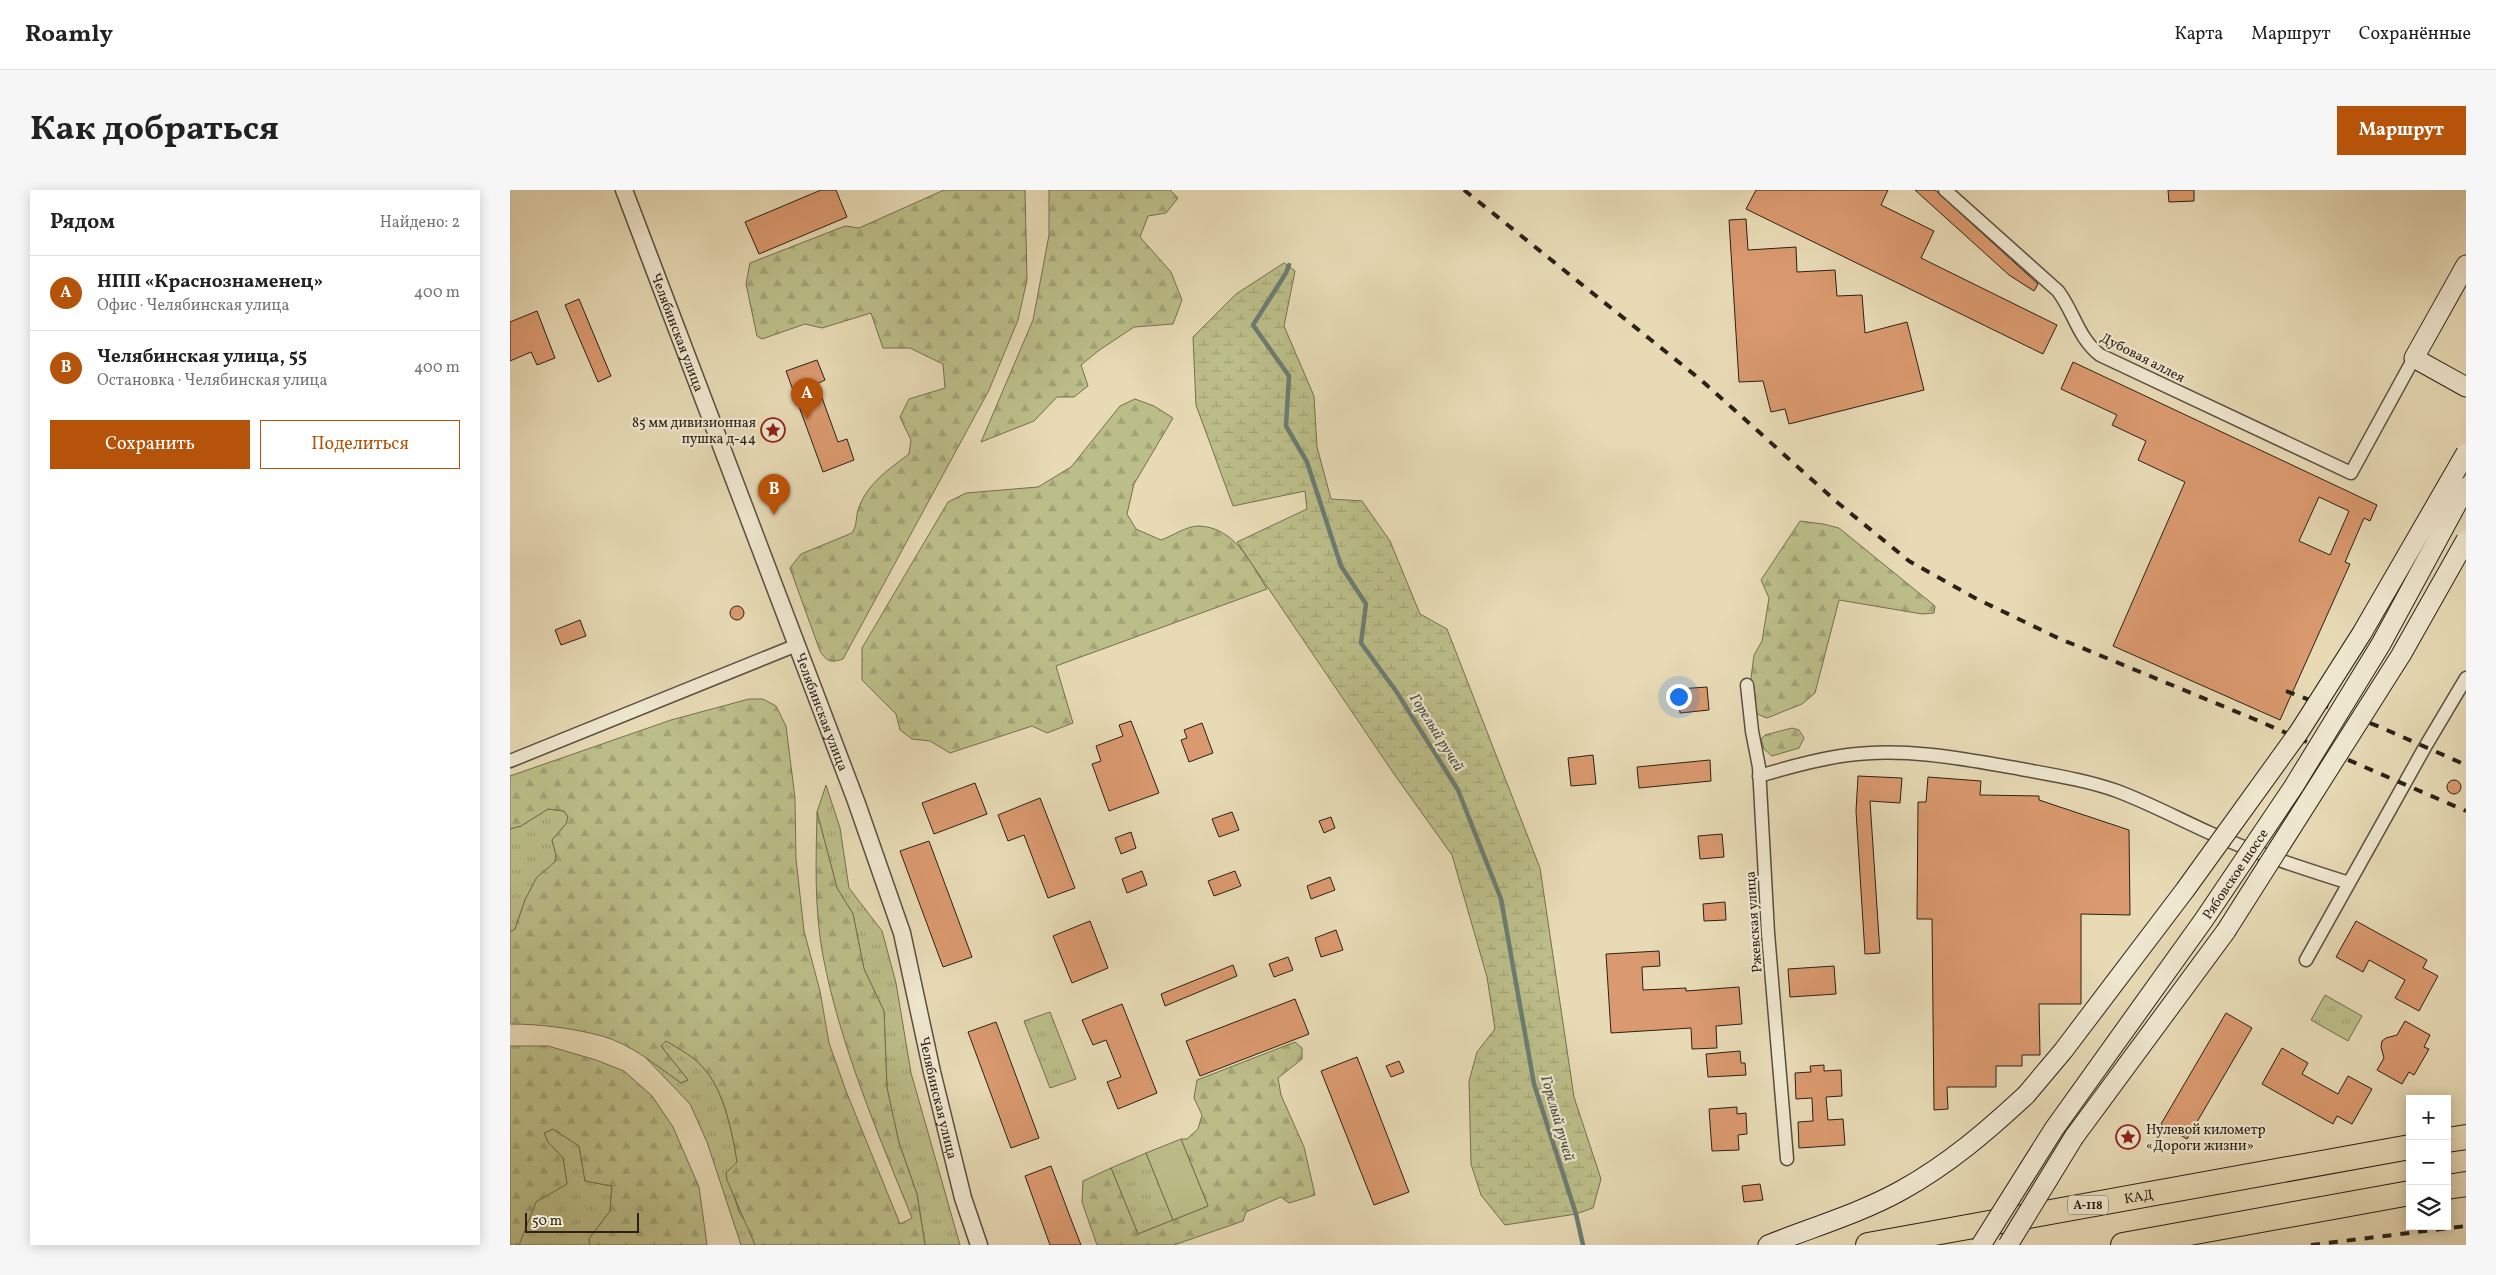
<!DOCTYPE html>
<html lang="ru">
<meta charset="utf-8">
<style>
:root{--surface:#fff;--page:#f6f6f6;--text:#222;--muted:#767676;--line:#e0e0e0;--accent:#b45309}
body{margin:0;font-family:Vollkorn,serif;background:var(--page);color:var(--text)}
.controls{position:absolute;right:15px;bottom:15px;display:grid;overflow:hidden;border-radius:0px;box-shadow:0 2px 12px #0003}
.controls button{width:45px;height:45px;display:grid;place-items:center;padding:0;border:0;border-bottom:1px solid var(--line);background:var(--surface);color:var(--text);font:25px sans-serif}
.scale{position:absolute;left:15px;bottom:12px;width:114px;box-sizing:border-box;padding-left:5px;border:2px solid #2a2118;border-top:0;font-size:14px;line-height:18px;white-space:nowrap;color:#2a2118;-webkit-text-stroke:4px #efe7cf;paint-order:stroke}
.you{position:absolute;left:1168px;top:506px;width:18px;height:18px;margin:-12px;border:4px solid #fff;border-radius:50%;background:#1a73e8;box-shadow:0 0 0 8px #1a73e833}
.badge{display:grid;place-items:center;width:32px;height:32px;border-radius:50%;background:var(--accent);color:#fff;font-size:16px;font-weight:700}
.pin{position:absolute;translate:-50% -41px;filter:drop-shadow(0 1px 2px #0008)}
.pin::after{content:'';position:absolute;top:26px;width:18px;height:15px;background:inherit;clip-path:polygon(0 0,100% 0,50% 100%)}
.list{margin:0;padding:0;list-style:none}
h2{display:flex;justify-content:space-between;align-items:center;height:65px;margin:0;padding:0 20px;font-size:21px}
h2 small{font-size:16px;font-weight:400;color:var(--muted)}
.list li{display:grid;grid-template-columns:32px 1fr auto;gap:15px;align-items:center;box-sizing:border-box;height:75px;padding:0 20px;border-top:1px solid var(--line)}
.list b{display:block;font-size:19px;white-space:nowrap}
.list p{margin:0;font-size:16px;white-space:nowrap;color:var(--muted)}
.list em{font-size:16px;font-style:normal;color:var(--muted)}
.actions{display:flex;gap:10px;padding:15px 20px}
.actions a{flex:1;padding:11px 0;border:1px solid var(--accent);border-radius:0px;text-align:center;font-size:18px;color:var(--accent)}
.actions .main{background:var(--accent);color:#fff}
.icon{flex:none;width:28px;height:28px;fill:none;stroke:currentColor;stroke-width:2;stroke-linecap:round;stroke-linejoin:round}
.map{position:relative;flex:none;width:1956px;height:1055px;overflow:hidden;border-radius:0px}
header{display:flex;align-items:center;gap:30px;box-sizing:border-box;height:70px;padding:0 25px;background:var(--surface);border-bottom:1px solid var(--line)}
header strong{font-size:24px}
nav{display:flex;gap:28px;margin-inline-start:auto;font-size:18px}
.intro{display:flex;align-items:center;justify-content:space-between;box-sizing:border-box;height:120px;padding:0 30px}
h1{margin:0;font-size:35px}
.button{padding:12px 22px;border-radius:0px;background:var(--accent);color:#fff;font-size:18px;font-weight:700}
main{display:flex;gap:30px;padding:0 30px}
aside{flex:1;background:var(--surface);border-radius:0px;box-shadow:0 2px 12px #0003}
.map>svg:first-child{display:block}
.grass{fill:url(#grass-tufts);stroke:#737050}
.forest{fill:url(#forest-firs);stroke:#737050}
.wetland{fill:url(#wetland-marsh);stroke:#737050}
.garden{fill:#bcbe89;stroke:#737050}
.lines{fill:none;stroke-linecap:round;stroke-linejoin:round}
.stream{stroke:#6b7d72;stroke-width:4.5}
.building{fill:#da996e;stroke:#2a2118;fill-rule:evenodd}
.minor-casing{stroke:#594f3f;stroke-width:15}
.tertiary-casing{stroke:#594f3f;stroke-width:19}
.secondary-casing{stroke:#2a2118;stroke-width:21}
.motorway-casing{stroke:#2a2118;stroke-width:26}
.minor{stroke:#efe7cf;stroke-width:12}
.tertiary{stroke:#efe7cf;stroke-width:16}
.secondary{stroke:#efe7cf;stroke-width:19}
.motorway{stroke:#e7dab5;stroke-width:24}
.rail{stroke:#2a2118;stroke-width:4;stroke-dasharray:9 9;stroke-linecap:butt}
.secondary-bridge-casing{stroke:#2a2118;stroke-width:21;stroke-linecap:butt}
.secondary-bridge{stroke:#efe7cf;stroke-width:19}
.labels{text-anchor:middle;stroke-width:4.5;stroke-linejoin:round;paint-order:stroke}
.shield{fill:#efe7cf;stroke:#655c4f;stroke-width:1}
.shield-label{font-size:12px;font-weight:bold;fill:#2a2118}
.street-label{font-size:14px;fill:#2a2118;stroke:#efe7cf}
.poi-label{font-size:14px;fill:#2a2118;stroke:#efe7cf;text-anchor:end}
.water-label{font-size:15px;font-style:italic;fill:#4b4f45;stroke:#efe7cf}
</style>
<header>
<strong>Roamly</strong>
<nav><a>Карта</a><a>Маршрут</a><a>Сохранённые</a></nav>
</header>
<div class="intro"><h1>Как добраться</h1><a class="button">Маршрут</a></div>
<main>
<aside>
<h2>Рядом<small>Найдено: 2</small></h2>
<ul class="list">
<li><span class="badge">A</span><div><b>НПП «Краснознаменец»</b><p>Офис · Челябинская улица</p></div><em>400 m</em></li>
<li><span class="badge">B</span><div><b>Челябинская улица, 55</b><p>Остановка · Челябинская улица</p></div><em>400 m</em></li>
</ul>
<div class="actions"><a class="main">Сохранить</a><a>Поделиться</a></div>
</aside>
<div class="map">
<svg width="1956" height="1055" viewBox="0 0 1956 1055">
<defs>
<pattern id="grass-tufts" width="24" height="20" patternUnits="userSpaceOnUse" patternTransform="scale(1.25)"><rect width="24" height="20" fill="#bcbe89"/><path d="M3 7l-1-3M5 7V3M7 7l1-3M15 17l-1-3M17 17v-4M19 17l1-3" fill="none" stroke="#a2a376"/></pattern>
<pattern id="forest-firs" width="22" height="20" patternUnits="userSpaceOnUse" patternTransform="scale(1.25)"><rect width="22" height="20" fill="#bcbe89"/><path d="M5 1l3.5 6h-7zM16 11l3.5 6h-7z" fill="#a2a376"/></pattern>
<pattern id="wetland-marsh" width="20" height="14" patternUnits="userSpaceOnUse" patternTransform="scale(1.25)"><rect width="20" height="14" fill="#bcbe89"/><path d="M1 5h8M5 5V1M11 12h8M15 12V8" fill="none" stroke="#a2a376"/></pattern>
</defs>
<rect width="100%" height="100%" fill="#e7dab5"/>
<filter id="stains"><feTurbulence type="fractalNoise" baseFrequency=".004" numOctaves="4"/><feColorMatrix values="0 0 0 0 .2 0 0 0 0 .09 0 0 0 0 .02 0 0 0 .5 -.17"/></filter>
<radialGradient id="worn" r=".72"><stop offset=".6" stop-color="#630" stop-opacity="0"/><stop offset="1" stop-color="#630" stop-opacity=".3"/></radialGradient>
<path class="grass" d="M316,595L330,638L339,698L372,741L386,793L401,883L450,1055H415L407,1004L389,953L377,898L374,821L354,779L343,724L327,698L307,622Z
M38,619L54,621L58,627L56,634L42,650L46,665L45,672L27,688L15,710L5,739L0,742V639L11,636Z
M1815,805L1852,826L1838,851L1801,830Z
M540,822L566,889L540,898L514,831Z
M156,851C170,859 186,868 196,881C214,902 223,945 227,972L216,983L230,1024L238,1035L245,1055H231L197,952L180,914L134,866L171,893L178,890L151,856Z
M43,939L69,956L75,991L102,996L100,1021L79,1049L80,1055H9L25,1012L57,994L53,968L38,952L34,943Z
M636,963L663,1030L628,1044L601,978Z"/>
<path class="forest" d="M434,0H515L517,90L508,130L479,200L333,469C321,473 317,472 310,461L280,378L291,364L342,343C348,334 345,327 349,317C358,293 379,279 399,264L401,250L390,227L399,209L435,198L433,174L400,158H373L361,123L312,138L295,134L252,149L247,146L236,94L240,73L335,36L349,38Z
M539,0H660L668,8L656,23L638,26L630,47L661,82L672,110L663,134L624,137L588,161L571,175L578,196L564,207H547L524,231L471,252L523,130L539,45Z
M625,209L644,216L663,228L624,294L617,324L626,339L651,350C662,346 677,336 688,336C725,337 740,372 757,399L546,476L563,533L537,543L522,536L440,563L420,551L402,549L390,540L386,524L352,490V458L438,312L456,303L528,297L561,277L610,216Z
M1290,331L1313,334L1329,338L1425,416L1424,423L1412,424L1329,410L1305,503L1292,514L1257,528L1247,524L1241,488L1244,465L1252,451L1259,408L1251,390Z
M239,509H253L266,516L276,536L285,608L286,669L294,741L310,801L319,853L336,901L390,1034L402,1028C368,944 330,855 313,766C304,718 306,670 307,622L327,698L343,724L354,779L374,821L377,898L389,953L407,1004L415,1055H245L217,990L216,983L227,972C223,944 214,902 196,881C186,868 170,859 156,851L151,856L178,890L171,893C147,876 121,854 92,846C62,838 30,834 0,834V742L5,739L15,710L27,687L45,672L46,665L42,650L56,634L58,627L54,621L38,619L11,636L0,639V586L161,530Z
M1282,538L1289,540L1294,548L1289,558L1262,566L1254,559L1251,549L1255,545Z
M785,852L792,858V869L768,888L771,905L794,957L805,1005L779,1013L771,1007L736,1022L733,1031L664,1055H587L572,1012L573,991L601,978L628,1044L698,1016L671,949H677L688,939L692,925L684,908L687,890Z
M0,856H38L86,870L114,881L142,906L163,937L189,997L197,1055H80L79,1049L100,1021L102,996L75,991L69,956L43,939L34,943L38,952L53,968L57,994L26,1012L9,1055H0Z"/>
<path class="wetland" d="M774,73L785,81L774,136L804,206L807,257L821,309L852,311L880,351L910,424L937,439L1030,678L1064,907L1091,989L1083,1018L1066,1024L995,1035L971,1005L961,974L959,891L967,862L985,839L977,787L942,665L884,584L727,352L797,319L795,301L723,316L686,215L683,147L726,104Z"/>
<path class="garden" d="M671,949L698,1016L663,1030L636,963Z"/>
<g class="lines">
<path class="stream" d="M779,75L776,83L743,135L779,186L776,236L797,272L831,376L856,414L851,453L886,501L948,600L991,709L1024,894L1066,1024L1073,1055"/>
</g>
<path class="building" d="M311,0H326L337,27L249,64L235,32Z
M1246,0H1378L1371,15L1424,41L1411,68L1547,135L1533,164L1236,19Z
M1405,0H1425L1528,94L1524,101L1499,85Z
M1658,0H1684V11L1659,12Z
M1236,29L1238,60L1286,57L1287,82L1325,80L1327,106L1352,105L1355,143L1397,132L1414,200L1279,234L1275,219L1261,222L1253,191L1229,192L1219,30Z
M69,109L101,186L88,192L55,115Z
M27,121L45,168L27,175L21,162L0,171V132Z
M307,170L315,190L307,194L328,252L337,249L344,270L313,282L276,181Z
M1563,172L1867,315L1860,331L1854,328L1835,372L1840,374L1770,530L1603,456L1675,292L1628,270L1636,251L1602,235L1607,225L1551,199ZM1809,307L1839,321L1820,365L1789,351Z
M220 423a7 7 0 1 1 14 0a7 7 0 1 1-14 0Z
M70,430L76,446L51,455L45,440Z
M1197,497L1199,520L1170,523L1168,499Z
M621,531L649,603L599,621L582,574L591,571L586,556L613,546L609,535Z
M692,533L703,563L679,572L671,550L677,548L674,540Z
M1083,565L1086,594L1061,596L1058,568Z
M1200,570L1201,591L1129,598L1127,577Z
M1348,586L1392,588L1390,613L1360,611L1370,763L1355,764L1346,621Z
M1418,587L1471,591L1470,605L1529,606V610L1619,640L1620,725L1571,724V814H1529L1530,865H1512V876H1486V897H1437L1438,919L1424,920L1422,729H1407L1408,612H1416Z
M1937 597a7 7 0 1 1 14 0a7 7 0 1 1-14 0Z
M465,593L477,624L424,644L412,613Z
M530,608L565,698L538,708L514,645L498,651L488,625Z
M722,622L729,640L709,647L702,629Z
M821,627L825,638L814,643L809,631Z
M621,642L626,658L611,664L605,648Z
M1212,644L1214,667L1190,669L1188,646Z
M419,651L462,767L433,777L390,661Z
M632,681L637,695L617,703L612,689Z
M725,681L731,696L704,706L698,691Z
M820,687L825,700L801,709L797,696Z
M1215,712L1216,730L1194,731L1193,714Z
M580,731L598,778L562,793L543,746Z
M1846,731L1917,770L1913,778L1928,786L1909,821L1885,808L1895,790L1859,770L1853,782L1826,767Z
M826,740L833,760L811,767L805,748Z
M1149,761L1150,776L1132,777L1133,800L1176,798V801L1229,797L1232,834L1206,836L1207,858L1182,859L1181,838L1101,843L1096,764Z
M778,767L783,780L764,787L759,774Z
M723,775L727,786L655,816L651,804Z
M1324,776L1326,804L1280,807L1278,779Z
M785,809L799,844L690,886L676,851Z
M612,814L647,903L608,919L597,892L611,887L596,850L583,855L572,830Z
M1716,823L1742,838L1677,949L1651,934Z
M1895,831L1920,845L1914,857L1919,859L1904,885L1899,882L1892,894L1867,880L1874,868L1871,857L1872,851L1876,848L1887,845Z
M486,832L529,948L501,958L458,842Z
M1772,858L1798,873L1792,884L1828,904L1838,886L1862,899L1842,934L1827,926L1823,934L1752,894Z
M1230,861L1231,873H1235L1236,885L1198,887L1196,864Z
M847,867L899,1002L864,1015L811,881Z
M889,871L894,882L881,887L876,876Z
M1314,875V881L1331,880L1332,906L1316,907L1318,930L1333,929L1335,955L1289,958L1288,932L1303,931L1302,908L1286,909L1285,883L1301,882L1300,876Z
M1227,917V924L1236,923L1237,944L1228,945L1229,960L1202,961L1199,919Z
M541,976L562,1032L571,1055H540L515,986Z
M1250,994L1253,1010L1234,1012L1232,996Z"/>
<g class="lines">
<g class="minor-casing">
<path id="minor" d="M1435,0L1548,101C1564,122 1568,148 1590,165L1841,283L1904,168
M1237,495L1242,541L1249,577L1258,743L1277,969
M0,571L287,455
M1249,586C1279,577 1307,569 1338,565C1395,557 1455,569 1511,579C1543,585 1576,590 1607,601C1639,613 1669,629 1700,643C1745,663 1792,678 1839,693
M1796,770L1915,557L1956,488"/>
</g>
<g class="tertiary-casing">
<g id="tertiary">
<path id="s1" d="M114,0L346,611L392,743L422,882L453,1008L469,1055"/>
</g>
</g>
<g class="secondary-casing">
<path id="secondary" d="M1956,75L1904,168L1956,197
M1564,947L1716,741
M1258,1055C1303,1037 1351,1023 1392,1000C1439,974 1477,941 1516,905"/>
</g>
<g class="motorway-casing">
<g id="motorway">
<path d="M1937,950L1956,947"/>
<path d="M1937,997L1956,994"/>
<path id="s2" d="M1358,1055L1900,957"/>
<path d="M1613,1055L1900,1003"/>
</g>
</g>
<use href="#minor" class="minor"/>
<use href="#tertiary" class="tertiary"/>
<use href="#secondary" class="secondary"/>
<use href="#motorway" class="motorway"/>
<path class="rail" d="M954,0L1191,190L1328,313L1399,371L1465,408L1548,448L1744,529L1956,621
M1776,501L1870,537L1956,575
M1801,1055L1956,1036"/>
<g class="secondary-bridge-casing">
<g id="secondary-bridge">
<path d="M1716,741L1891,465L1956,350"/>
<path d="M1516,905L1553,861L1675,700L1789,542L1852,443L1956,263"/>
<path id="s3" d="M1471,1055L1544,939L1693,731L1784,596L1871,454L1956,297"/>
<path d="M1498,1055L1564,947"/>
</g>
</g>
<use href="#secondary-bridge" class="secondary-bridge"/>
</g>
<defs>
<g id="sight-ring" transform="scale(1.25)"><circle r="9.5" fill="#efe7cf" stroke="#8f2418" stroke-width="1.5"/><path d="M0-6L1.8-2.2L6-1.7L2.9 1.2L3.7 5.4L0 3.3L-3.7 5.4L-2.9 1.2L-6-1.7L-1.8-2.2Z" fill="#8f2418"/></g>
</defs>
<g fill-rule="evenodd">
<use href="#sight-ring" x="263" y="240"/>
<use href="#sight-ring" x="1618" y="947"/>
</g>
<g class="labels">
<rect class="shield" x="1558" y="1005.5" width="40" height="19" rx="4"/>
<g class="shield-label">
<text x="1578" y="1019">А-118</text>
</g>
<g class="street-label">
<text dy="5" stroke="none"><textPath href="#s1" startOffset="152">Челябинская улица</textPath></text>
<text transform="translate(1633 167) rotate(27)" y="5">Дубовая аллея</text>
<text dy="5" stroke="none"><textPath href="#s1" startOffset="558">Челябинская улица</textPath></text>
<text dy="5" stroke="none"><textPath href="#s3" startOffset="450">Рябовское шоссе</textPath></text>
<text transform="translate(1243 732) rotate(-94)" y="5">Ржевская улица</text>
<text dy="5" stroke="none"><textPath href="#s1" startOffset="962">Челябинская улица</textPath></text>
<text dy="5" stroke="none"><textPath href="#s2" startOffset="275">КАД</textPath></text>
</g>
<g class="poi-label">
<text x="246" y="237">85 мм дивизионная<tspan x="246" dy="16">пушка д-44</tspan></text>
<text x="1636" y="944" text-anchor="start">Нулевой километр<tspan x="1636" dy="16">«Дороги жизни»</tspan></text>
</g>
<g class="water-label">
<text transform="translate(927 542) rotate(58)" y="5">Горелый ручей</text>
<text transform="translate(1048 928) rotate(74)" y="5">Горелый ручей</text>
</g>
</g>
<rect width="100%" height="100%" filter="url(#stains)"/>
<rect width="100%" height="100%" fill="url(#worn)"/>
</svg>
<div class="controls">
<button>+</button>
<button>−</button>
<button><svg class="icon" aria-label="layers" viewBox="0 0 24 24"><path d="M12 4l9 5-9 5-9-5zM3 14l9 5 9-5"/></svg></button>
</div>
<div class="scale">50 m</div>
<div class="you"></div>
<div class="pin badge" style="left:297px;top:229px">A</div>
<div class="pin badge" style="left:264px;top:325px">B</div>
</div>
</main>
